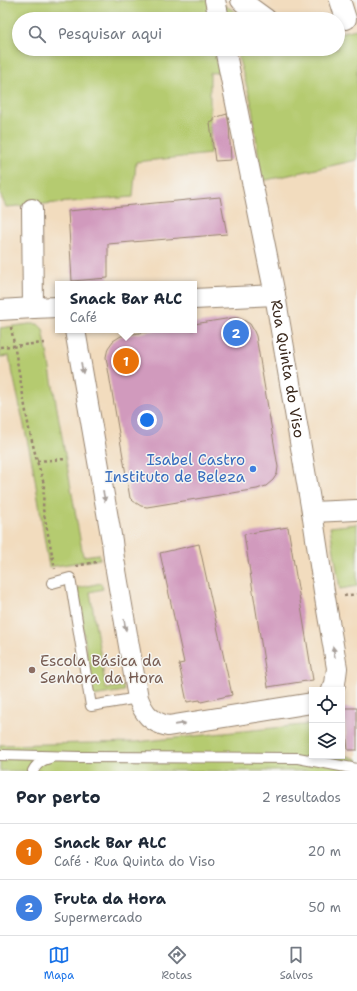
<!DOCTYPE html>
<html lang="pt">
<meta charset="utf-8">
<style>
:root{--surface:#fff;--page:#f6f6f7;--text:#1f2937;--muted:#747a83;--line:#e0e1e3;--accent:#1a73e8}
body{margin:0;font-family:"Shantell Sans",sans-serif;background:var(--page);color:var(--text)}
.controls{position:absolute;right:12px;bottom:12px;display:grid;overflow:hidden;border-radius:0px;box-shadow:0 2px 6px #0003}
.controls button{width:36px;height:36px;display:grid;place-items:center;padding:0;border:0;border-bottom:1px solid var(--line);background:var(--surface);color:var(--text);font:20px sans-serif}
.you{position:absolute;left:147px;top:420px;width:14px;height:14px;margin:-10px;border:3px solid #fff;border-radius:50%;background:#1a73e8;box-shadow:0 0 0 6px #1a73e833}
.badge{display:grid;place-items:center;width:26px;height:26px;border-radius:50%;background:var(--accent);color:#fff;font-size:13px;font-weight:700}
.pin{position:absolute;translate:-50% -50%;border:2px solid #fff;box-shadow:0 1px 4px #0006}
.popup{position:absolute;left:55px;top:281px;width:142px;height:52px;box-sizing:border-box;display:grid;place-content:center;border-radius:0px;background:var(--surface);filter:drop-shadow(0 1px 3px #0005);font-size:13px;white-space:nowrap;color:var(--muted)}
.popup b{font-size:15px;color:var(--text)}
.popup::after{content:'';position:absolute;left:50%;top:100%;margin-left:-8px;border:8px solid transparent;border-top-color:var(--surface)}
.list{margin:0;padding:0;list-style:none}
h2{display:flex;justify-content:space-between;align-items:center;height:52px;margin:0;padding:0 16px;font-size:17px}
h2 small{font-size:13px;font-weight:400;color:var(--muted)}
.list li{display:grid;grid-template-columns:26px 1fr auto;gap:12px;align-items:center;box-sizing:border-box;height:56px;padding:0 16px;border-top:1px solid var(--line)}
.list b{display:block;font-size:15px;white-space:nowrap}
.list p{margin:0;font-size:13px;white-space:nowrap;color:var(--muted)}
.list em{font-size:13px;font-style:normal;color:var(--muted)}
.icon{flex:none;width:22px;height:22px;fill:none;stroke:currentColor;stroke-width:2;stroke-linecap:round;stroke-linejoin:round}
.map{position:relative;flex:none;width:357px;height:771px;overflow:hidden}
.search{position:absolute;background:var(--surface);box-shadow:0 2px 6px #0003;left:12px;right:12px;top:12px;height:44px;display:flex;align-items:center;gap:10px;box-sizing:border-box;padding:0 14px;border-radius:22px;color:var(--muted);font-size:15px}
.sheet{height:164px;background:var(--surface)}
nav{display:flex;justify-content:space-around;align-items:center;box-sizing:border-box;height:56px;border-top:1px solid var(--line);background:var(--surface);font-size:11px;color:var(--muted)}
nav a{display:grid;justify-items:center;gap:2px}
nav .on{color:var(--accent)}
.map>svg:first-child{display:block}
.green{fill:#b5cb70;stroke:#787a47}
.building{fill:#d19abd}
.lines{fill:none;stroke-linecap:round;stroke-linejoin:round}
.lane-casing{stroke:#96836e;stroke-width:12}
.street-casing{stroke:#96836e;stroke-width:22}
.path{stroke:#96836e;stroke-width:2.5;stroke-dasharray:3 3;stroke-linecap:butt}
.lane{stroke:#fff;stroke-width:10}
.street{stroke:#fff;stroke-width:20}
.oneway{fill:#a79f9a}
.shop-dot{fill:#3f7fe0;stroke:#f6f6f2;stroke-width:1.5}
.education-dot{fill:#8d6e63;stroke:#f6f6f2;stroke-width:1.5}
.labels{text-anchor:middle;stroke-width:3;stroke-linejoin:round;paint-order:stroke}
.street-label{font-size:15px;fill:#3b2a1e;stroke:#f6f6f2}
.shop-label{font-size:15px;fill:#366cbe;stroke:#f6f6f2;text-anchor:end}
.education-label{font-size:15px;fill:#785e54;stroke:#f6f6f2;text-anchor:start}
</style>
<div class="map">
<svg width="357" height="771" viewBox="0 0 357 771">
<rect width="100%" height="100%" fill="#f6f6f2"/>
<filter id="ink" filterUnits="userSpaceOnUse"><feTurbulence type="fractalNoise" baseFrequency=".025" numOctaves="2"/><feDisplacementMap in="SourceGraphic" scale="8" xChannelSelector="R" yChannelSelector="G"/><feConvolveMatrix kernelMatrix="1 2 1 2 8 2 1 2 1" color-interpolation-filters="sRGB"/></filter>
<filter id="wash" filterUnits="userSpaceOnUse"><feTurbulence type="fractalNoise" baseFrequency=".012" numOctaves="4" result="noise"/><feDisplacementMap in="SourceGraphic" scale="16" xChannelSelector="R" yChannelSelector="G"/><feGaussianBlur stdDeviation="0.9" result="paint"/><feColorMatrix in="noise" values="0 0 0 0 0 0 0 0 0 0 0 0 0 0 0 0 0 1.4 0 .05"/><feComposite in="paint" operator="in"/></filter>
<g filter="url(#wash)">
<rect width="100%" height="100%" fill="#f2dcbe"/>
<path class="green" d="M0,0H208L212,19H19V49H219L224,72L210,73V154L136,162L133,197L6,207L0,194Z
M224,5L248,19H228Z
M357,29V160L262,181L251,101L236,49H338V33Z
M29,324H38L43,329L83,556L99,554L100,559L49,567L33,467L9,356L0,357V328Z
M357,524V586L340,589L330,527Z
M101,583L103,589L90,592L106,689L123,686L124,691L93,696L77,588Z
M312,724V756H342V740L344,755L357,759V771H0V745L136,742Z"/>
<g id="blocks">
<path class="building" d="M227,114L229,125L231,160L215,161L210,123L214,121V118Z
M220,197L227,234L108,244V278L72,281L68,211Z
M232,318H238L245,321L250,324L253,329L256,336L278,467L277,474L273,480L266,486L257,489L147,507L141,506L133,501L130,498L106,357L108,348L113,341L121,336L157,330H194V324Z
M288,527L313,680L268,687L244,534Z
M199,544L232,695L201,702L200,700L187,702L179,664L184,663L160,553Z
M343,708H357V750H348Z"/>
</g>
</g>
<g filter="url(#ink)">
<use href="#blocks" fill-opacity="0" stroke="#96836e" stroke-width="1"/>
<g class="lines">
<g class="lane-casing">
<path id="lane" d="M52,583L70,578L91,706L138,698
M0,755L80,757L298,758L357,769
M33,771C37,763 42,760 50,758"/>
</g>
<g class="street-casing">
<g id="street">
<path d="M215,0L219,19"/>
<path d="M241,0L244,3L266,19"/>
<path d="M340,0L346,19"/>
<path id="s1" d="M225,49L275,295L312,512L325,598L337,668L335,684L332,690"/>
<path d="M32,209L33,308"/>
<path d="M194,299L275,295"/>
<path d="M0,310L33,308L58,307"/>
<path d="M75,330L112,541L114,559L138,698C144,714 151,722 168,726L312,703"/>
<path d="M312,512L357,510"/>
</g>
</g>
<path class="path" d="M11,327L29,429L37,461L44,484L43,509L55,569
M0,347L45,343
M37,461L66,459
M76,566L96,562
M344,596L357,594"/>
<use href="#lane" class="lane"/>
<use href="#street" class="street"/>
</g>
<defs><path id="oneway-solid" d="M-6-.8H1V-3.2L6.5 0L1 3.2V.8H-6Z"/></defs>
<g class="oneway">
<use href="#oneway-solid" transform="translate(82 368) rotate(80)"/>
<use href="#oneway-solid" transform="translate(104 496) rotate(80)"/>
<use href="#oneway-solid" transform="translate(125 625) rotate(80)"/>
<use href="#oneway-solid" transform="translate(334 652) rotate(-100)"/>
<use href="#oneway-solid" transform="translate(180 724) rotate(-8)"/>
</g>
</g>
<circle class="shop-dot" cx="253" cy="469" r="4"/>
<circle class="education-dot" cx="32" cy="670" r="4"/>
<g class="labels">
<g class="street-label">
<text dy="5" stroke="none"><textPath href="#s1" startOffset="326">Rua Quinta do Viso</textPath></text>
</g>
<g class="shop-label">
<text x="245" y="465">Isabel Castro<tspan x="245" dy="17">Instituto de Beleza</tspan></text>
</g>
<g class="education-label">
<text x="40" y="666">Escola Básica da<tspan x="40" dy="17">Senhora da Hora</tspan></text>
</g>
</g>
</svg>
<div class="controls">
<button><svg class="icon" aria-label="locate" viewBox="0 0 24 24"><circle cx="12" cy="12" r="6"/><path d="M12 2v4M12 18v4M2 12h4M18 12h4"/></svg></button>
<button><svg class="icon" aria-label="layers" viewBox="0 0 24 24"><path d="M12 4l9 5-9 5-9-5zM3 14l9 5 9-5"/></svg></button>
</div>
<div class="you"></div>
<div class="pin badge" style="left:126px;top:361px;background:#e8710a">1</div>
<div class="popup"><b>Snack Bar ALC</b>Café</div>
<div class="pin badge" style="left:236px;top:333px;background:#3f7fe0">2</div>
<div class="search"><svg class="icon" aria-label="search" viewBox="0 0 24 24"><circle cx="10" cy="10" r="6"/><path d="M15 15l6 6"/></svg>Pesquisar aqui</div>
</div>
<section class="sheet">
<h2>Por perto<small>2 resultados</small></h2>
<ul class="list">
<li><span class="badge" style="background:#e8710a">1</span><div><b>Snack Bar ALC</b><p>Café · Rua Quinta do Viso</p></div><em>20 m</em></li>
<li><span class="badge" style="background:#3f7fe0">2</span><div><b>Fruta da Hora</b><p>Supermercado</p></div><em>50 m</em></li>
</ul>
</section>
<nav>
<a class="on"><svg class="icon" aria-label="map" viewBox="0 0 24 24"><path d="M3 6l6-2 6 2 6-2v14l-6 2-6-2-6 2zM9 4v14M15 6v14"/></svg>Mapa</a>
<a><svg class="icon" aria-label="directions" viewBox="0 0 24 24"><path d="M12 3l9 9-9 9-9-9zM9 14v-3h6M13 9l2 2-2 2"/></svg>Rotas</a>
<a><svg class="icon" aria-label="saved" viewBox="0 0 24 24"><path d="M7 4h10v16l-5-4-5 4z"/></svg>Salvos</a>
</nav>
